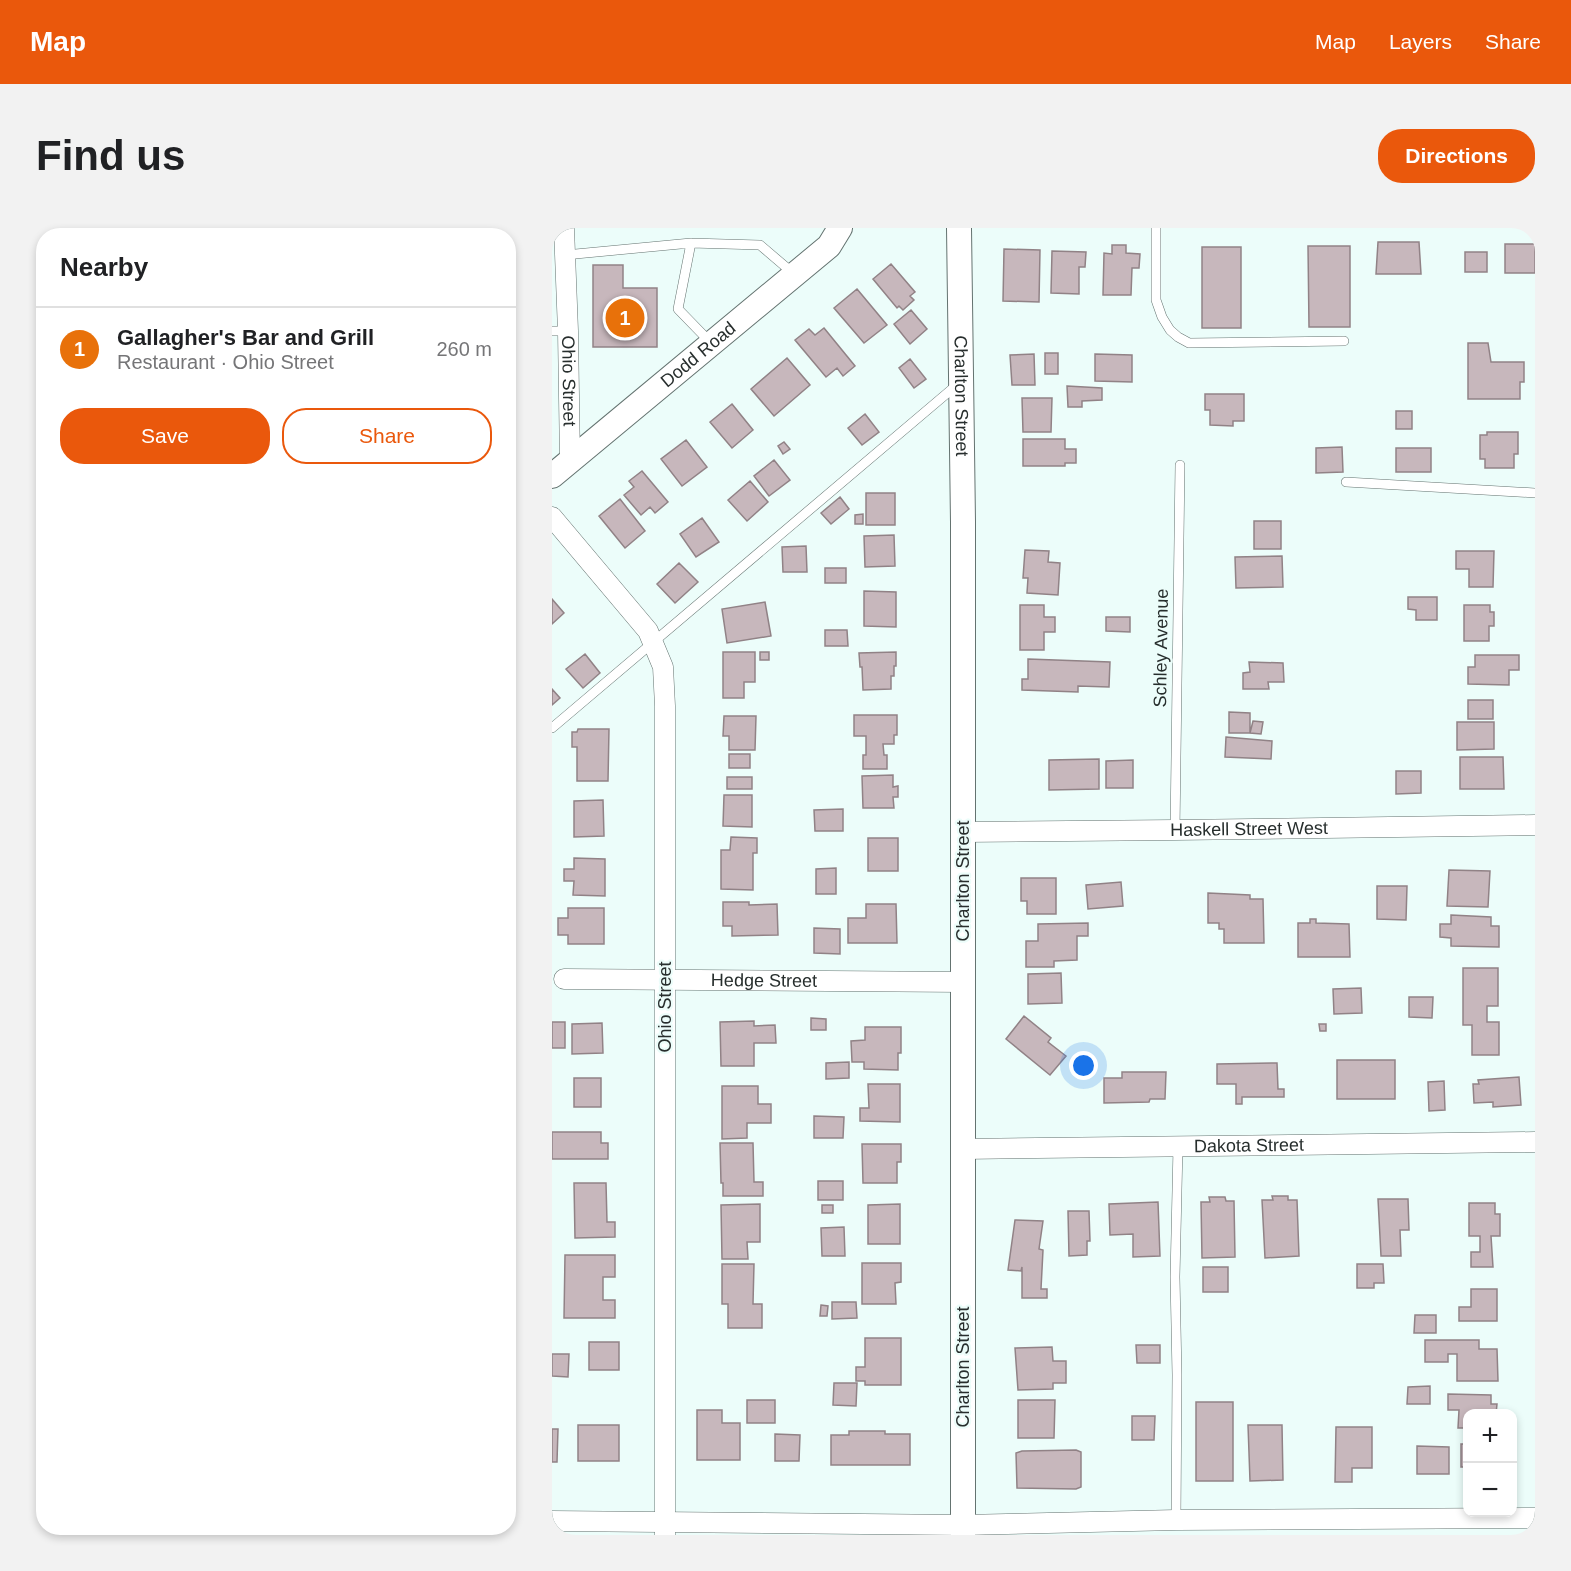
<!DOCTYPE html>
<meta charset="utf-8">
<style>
:root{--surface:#fff;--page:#f2f2f2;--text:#202124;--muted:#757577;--line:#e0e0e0;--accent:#ea580c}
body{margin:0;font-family:Arial,sans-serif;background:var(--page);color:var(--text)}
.controls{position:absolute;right:18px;bottom:18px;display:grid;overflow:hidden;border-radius:12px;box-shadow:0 3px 9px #0003}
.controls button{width:54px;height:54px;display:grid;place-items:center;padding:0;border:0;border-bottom:2px solid var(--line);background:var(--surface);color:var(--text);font:30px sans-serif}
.you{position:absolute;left:532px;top:838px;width:21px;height:21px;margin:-15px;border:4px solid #fff;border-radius:50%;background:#1a73e8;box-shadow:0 0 0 9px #1a73e833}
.badge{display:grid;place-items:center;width:39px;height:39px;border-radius:50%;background:var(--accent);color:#fff;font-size:20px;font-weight:700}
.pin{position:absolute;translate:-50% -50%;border:3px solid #fff;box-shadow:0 2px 6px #0006}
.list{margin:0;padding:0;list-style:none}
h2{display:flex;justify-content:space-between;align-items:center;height:78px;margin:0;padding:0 24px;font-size:26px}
h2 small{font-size:20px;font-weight:400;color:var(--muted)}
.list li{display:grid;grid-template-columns:39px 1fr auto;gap:18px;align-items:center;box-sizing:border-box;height:84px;padding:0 24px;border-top:2px solid var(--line)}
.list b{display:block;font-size:22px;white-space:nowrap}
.list p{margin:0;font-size:20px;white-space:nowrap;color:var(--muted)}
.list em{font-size:20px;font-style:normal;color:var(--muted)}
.actions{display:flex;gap:12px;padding:18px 24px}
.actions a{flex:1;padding:14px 0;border:2px solid var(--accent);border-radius:24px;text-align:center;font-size:21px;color:var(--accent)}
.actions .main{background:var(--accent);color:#fff}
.map{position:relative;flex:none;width:983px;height:1307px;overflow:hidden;border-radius:24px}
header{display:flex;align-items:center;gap:36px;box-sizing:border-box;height:84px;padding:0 30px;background:var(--accent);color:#fff}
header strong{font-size:28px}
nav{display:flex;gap:33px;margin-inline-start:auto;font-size:21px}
.intro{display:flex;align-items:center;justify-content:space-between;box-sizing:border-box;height:144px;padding:0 36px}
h1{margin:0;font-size:42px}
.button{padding:15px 27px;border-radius:24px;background:var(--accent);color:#fff;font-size:21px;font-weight:700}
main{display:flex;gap:36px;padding:0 36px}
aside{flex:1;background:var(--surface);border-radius:24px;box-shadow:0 3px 9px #0003}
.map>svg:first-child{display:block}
.building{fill:#c7b7bc;stroke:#918286;stroke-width:1.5}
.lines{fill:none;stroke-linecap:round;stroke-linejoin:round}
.service-casing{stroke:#647370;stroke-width:10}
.minor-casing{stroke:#647370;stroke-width:21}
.tertiary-casing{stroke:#647370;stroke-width:26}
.service{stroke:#fff;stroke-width:9}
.minor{stroke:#fff;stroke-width:20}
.tertiary{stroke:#fff;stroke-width:24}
.labels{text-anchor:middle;stroke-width:4.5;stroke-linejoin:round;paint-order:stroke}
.street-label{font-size:18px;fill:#272e2d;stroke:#ecfdfa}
</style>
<header>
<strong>Map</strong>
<nav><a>Map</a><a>Layers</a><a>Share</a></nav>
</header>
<div class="intro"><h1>Find us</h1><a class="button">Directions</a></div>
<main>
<aside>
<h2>Nearby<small></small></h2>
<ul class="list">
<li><span class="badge" style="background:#e8710a">1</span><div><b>Gallagher's Bar and Grill</b><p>Restaurant · Ohio Street</p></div><em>260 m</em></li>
</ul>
<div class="actions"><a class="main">Save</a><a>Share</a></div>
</aside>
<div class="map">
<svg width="983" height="1307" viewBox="0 0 983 1307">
<rect width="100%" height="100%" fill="#ecfdfa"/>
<path class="building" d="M826,14H867L869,46H824Z
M953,16H983V45H953Z
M560,17H574V25L588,26L587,40H580L579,67H551L552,25L560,26Z
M756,18H798V99H757Z
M650,19H689V100H650Z
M452,21L488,22L487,74L451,73Z
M500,23L534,24L533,39H527V66L499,65Z
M913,24H935V44H913Z
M339,36L363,64L358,68L362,72L351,82L347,78L345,80L321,51Z
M41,37H71V60H105V119H41Z
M305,61L335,97L312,115L282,80Z
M359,82L375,101L358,116L342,96Z
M272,100L303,138L291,148L285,140L274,149L243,112L257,101L263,107Z
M916,115H936L939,134H972V154H968V171H916Z
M493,125H506V146H493Z
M482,126L483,157H460L458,127Z
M543,126L580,127V154L543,153Z
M235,130L258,157L222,188L199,161Z
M358,131L374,151L362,160L347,140Z
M515,158L550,160V172L530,173V179H516Z
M653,166H692V193H681V198L658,197V182H653Z
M470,170H500L499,204H471Z
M180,176L201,202L180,220L158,194Z
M844,183H860V201H844Z
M313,186L327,204L310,217L296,200Z
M935,204H966V226H962V240H933V231H928V207H935Z
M471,211H513V221H524V235H513V238H471Z
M134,212L155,239L130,258L109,231Z
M232,214L238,221L231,226L226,218Z
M790,219L791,244L764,245V220Z
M844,220H879V244H844Z
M222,232L238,252L217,268L202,248Z
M90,243L116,274L103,285L98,279L89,287L72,267L82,259L77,253Z
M198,253L216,274L195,293L176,272Z
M314,265H343V297H314Z
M288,269L297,281L279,296L269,285Z
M68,271L93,303L73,320L47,288Z
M311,286V296H303V287Z
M150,290L167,314L144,329L128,306Z
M702,293H729V321H702Z
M342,307L343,338L313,339L312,308Z
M254,318L255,344H231L230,319Z
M473,322L497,323L496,334L508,335L506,367L475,365L476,350H471Z
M904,323H942L941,359H917V341H904Z
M730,328L731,359L684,360L683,329Z
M127,335L146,354L123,375L105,356Z
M273,340H294V355H273Z
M312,363L344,364V399L312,398Z
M856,369H885V392H864V382L856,381Z
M0,371L12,385L0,396Z
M213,374L219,408L175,415L170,381Z
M468,377H492V389H503V404H492V422H468Z
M912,377H938V384H942V398H937V413H912Z
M554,389H578V404L554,403Z
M273,402H295L296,418H273Z
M171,424H203V454H192V470H171Z
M208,424H217V432H208Z
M344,424V438H342V448H339V461L311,462L310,439H308L307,425Z
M33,426L48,445L31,460L14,441Z
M923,427H967V442H957V457L916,456V439H923Z
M476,431L558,434L557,459L526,458V464L470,462V451H476Z
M697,434L731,435L732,454H716L717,461H691V445L698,444Z
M0,461L8,470L0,477Z
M916,472H941V491H916Z
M677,484L698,485V505H677Z
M302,487H345V507H342V516H331L332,527H335V541H311V527H314V508H302Z
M172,488H204L203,522H177V508H171Z
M701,493L711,494L709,506L698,505Z
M905,494H942V521L905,522Z
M26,501H57L56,553H25V519H20V504H25Z
M674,509L720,513L719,531L673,529Z
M177,526H198V540H177Z
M908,529H951L952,561H908Z
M547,531V561L497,562V532Z
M581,532V560H554V533Z
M844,543H869V565L844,566Z
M341,547V559L346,558V569H341L342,580H311L310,548Z
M175,549H200V561H175Z
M172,567H200V599L171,598Z
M51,572L52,608L22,609V573Z
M291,581V603H263L262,582Z
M179,609L205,610V625H201V662L169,661V622H178Z
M316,610H346V643H316Z
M22,630L53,631V668L21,667L22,653H12V641H22Z
M284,640V666H264V641Z
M897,642L938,643L936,679L895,678Z
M469,650H504V686H475V673H469Z
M569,654L571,678L536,681L534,657Z
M825,658H855L854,692L825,691Z
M656,665L698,667V671H711L712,715H672V701H667V695H656Z
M171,674H197V677L225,676L226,707L180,708V698H171Z
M314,676H344L345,715H296V690H314Z
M16,680H52V716H16V707H6V690H16Z
M899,687L939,689V698H947V719L899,718V710L888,709V696H899Z
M758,691H764V695L797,696L798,729H746V695H758Z
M536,695V708H525V732L502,733V739H474V713H486V696Z
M262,700L288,701V726L262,725Z
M911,740H946V778H935V794H947V827H920V797H911Z
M509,745L510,775L476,776V746Z
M809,760L810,785L782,786L781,761Z
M857,769H881L880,790L857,789Z
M472,788L499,810L496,814L514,828L498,847L454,811Z
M259,790L274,791V802H259Z
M202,793V798L223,797L224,815H202V838H169L168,794Z
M0,794H13V820H0Z
M50,795L51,825L20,826V796Z
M767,796H774V803H768Z
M313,799H349V825H346V842L312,841V834H300L299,813L313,812Z
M785,832H843V871H785Z
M297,834V850L274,851V835Z
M725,835L726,861H732V869H690V876H684V856H665V836Z
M570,844H614L613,871H598L597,874L552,875V850H570Z
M967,849L969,877L941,879V874L922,875L921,856H927L926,852Z
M22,850H49V879H22Z
M892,853L893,882L877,883L876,854Z
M316,856H348V894L308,893V880H317Z
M170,858H206V876H219V895H195V910L170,911Z
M262,888L292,889L291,910H262Z
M0,904H49V915H56V931H0Z
M168,915H201L202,954H211V968H171V955H169Z
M310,916H349V934H345V955H311Z
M266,953H291V972H266Z
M22,955H54L55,994H63V1009L23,1010Z
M720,968H736V972H745L747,1028L713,1030L710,972H721Z
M657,969H673L674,973H682L683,1029L650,1030L649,974H658Z
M826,971H856L857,1002H848L849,1028H829Z
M606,974L608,1028L581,1029V1006L558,1007L557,976Z
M917,975H943V986H948V1008H939L941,1039H919V1024H928V1008H917Z
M208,976V1014H195L196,1031H170L169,977Z
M348,976V1016H316V977Z
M270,977H281V985H270Z
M516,983H537L538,1013H535V1027L517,1028Z
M463,992L491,993L487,1021L491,1022L489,1061H495V1070H470V1039L469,1043L456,1042Z
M292,999L293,1028H270L269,1000Z
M13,1027H63V1049H51V1072H63V1090H12Z
M310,1035H349V1054L343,1055L344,1076H310Z
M170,1036H202L201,1076H210V1100H176V1076H170Z
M805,1036H831L832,1055H822V1060H805Z
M651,1039H676V1064H651Z
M919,1061H945V1093H907V1079H919Z
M280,1074H304L305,1090L280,1091Z
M269,1077L276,1078L275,1088H268Z
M863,1087H884V1105H862Z
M313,1110H349V1157H313V1153H304V1139H313Z
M873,1112H927V1121H945L946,1153H905V1126H896V1134H873Z
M37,1114H67V1142H37Z
M584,1117H608V1135H585Z
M500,1119L501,1133H514V1155H501V1161L466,1162L463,1120Z
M0,1126H17L16,1149L0,1148Z
M282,1155H305L304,1178L281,1177Z
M878,1158V1176H855L856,1159Z
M896,1166L939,1167V1176H945L944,1186H915V1200H906L907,1182H896Z
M195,1172H223V1195H195Z
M466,1172H503L502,1210H466Z
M644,1174H681V1253H644Z
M145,1182H170V1195H188V1232H145Z
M580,1188H603L602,1212H580Z
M26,1197H67V1233H26Z
M696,1197H730L731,1252L698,1253Z
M784,1199H820V1240H800V1254H783Z
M0,1201H6L5,1234H0Z
M297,1203H333V1206H358V1237H279V1207H297Z
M223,1206L248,1207L247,1233H223Z
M909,1216H915V1239H909Z
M865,1218L897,1219V1246H865Z
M524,1222L529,1224V1259L524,1261L465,1260L464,1225L470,1223Z"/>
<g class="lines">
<g class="service-casing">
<path id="service" d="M604,0V72L610,89L618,102L626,109L637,115L792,113
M139,15L126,81L159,115
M13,27L139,15L208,17L242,46
M0,103H16
M794,254L983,265
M0,500L406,156
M623,602L628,237
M624,1292L625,1147L623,1049L626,919"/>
</g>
<g class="minor-casing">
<g id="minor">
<path id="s1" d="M12,0L16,103L18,234"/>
<path d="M0,289L96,403L111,439L113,478V1307"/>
<path id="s2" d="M411,604L623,602L983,597"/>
<path id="s3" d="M12,751L411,754"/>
<path id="s4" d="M411,921L983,914"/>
<path d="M0,1293L411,1297L624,1292L983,1290"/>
</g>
</g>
<g class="tertiary-casing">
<g id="tertiary">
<path id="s5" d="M407,0L411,294V1307"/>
<path id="s6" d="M0,248L277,18L288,0"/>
</g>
</g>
<use href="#service" class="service"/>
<use href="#minor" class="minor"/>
<use href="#tertiary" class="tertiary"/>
</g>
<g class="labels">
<g class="street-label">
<text dy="6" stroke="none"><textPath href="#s6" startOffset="190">Dodd Road</textPath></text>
<text dy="6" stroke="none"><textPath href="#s1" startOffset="153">Ohio Street</textPath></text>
<text dy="6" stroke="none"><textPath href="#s5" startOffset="168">Charlton Street</textPath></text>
<text transform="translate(609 420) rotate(-89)" y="6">Schley Avenue</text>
<text dy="6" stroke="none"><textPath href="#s2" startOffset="286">Haskell Street West</textPath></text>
<text transform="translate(411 653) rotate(-90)" y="6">Charlton Street</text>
<text dy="6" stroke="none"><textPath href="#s3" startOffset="200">Hedge Street</textPath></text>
<text transform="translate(113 779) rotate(-90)" y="6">Ohio Street</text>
<text dy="6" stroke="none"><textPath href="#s4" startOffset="286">Dakota Street</textPath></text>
<text transform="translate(411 1139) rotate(-90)" y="6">Charlton Street</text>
</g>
</g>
</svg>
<div class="controls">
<button>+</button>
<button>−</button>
</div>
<div class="you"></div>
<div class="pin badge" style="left:73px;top:90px;background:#e8710a">1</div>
</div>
</main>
